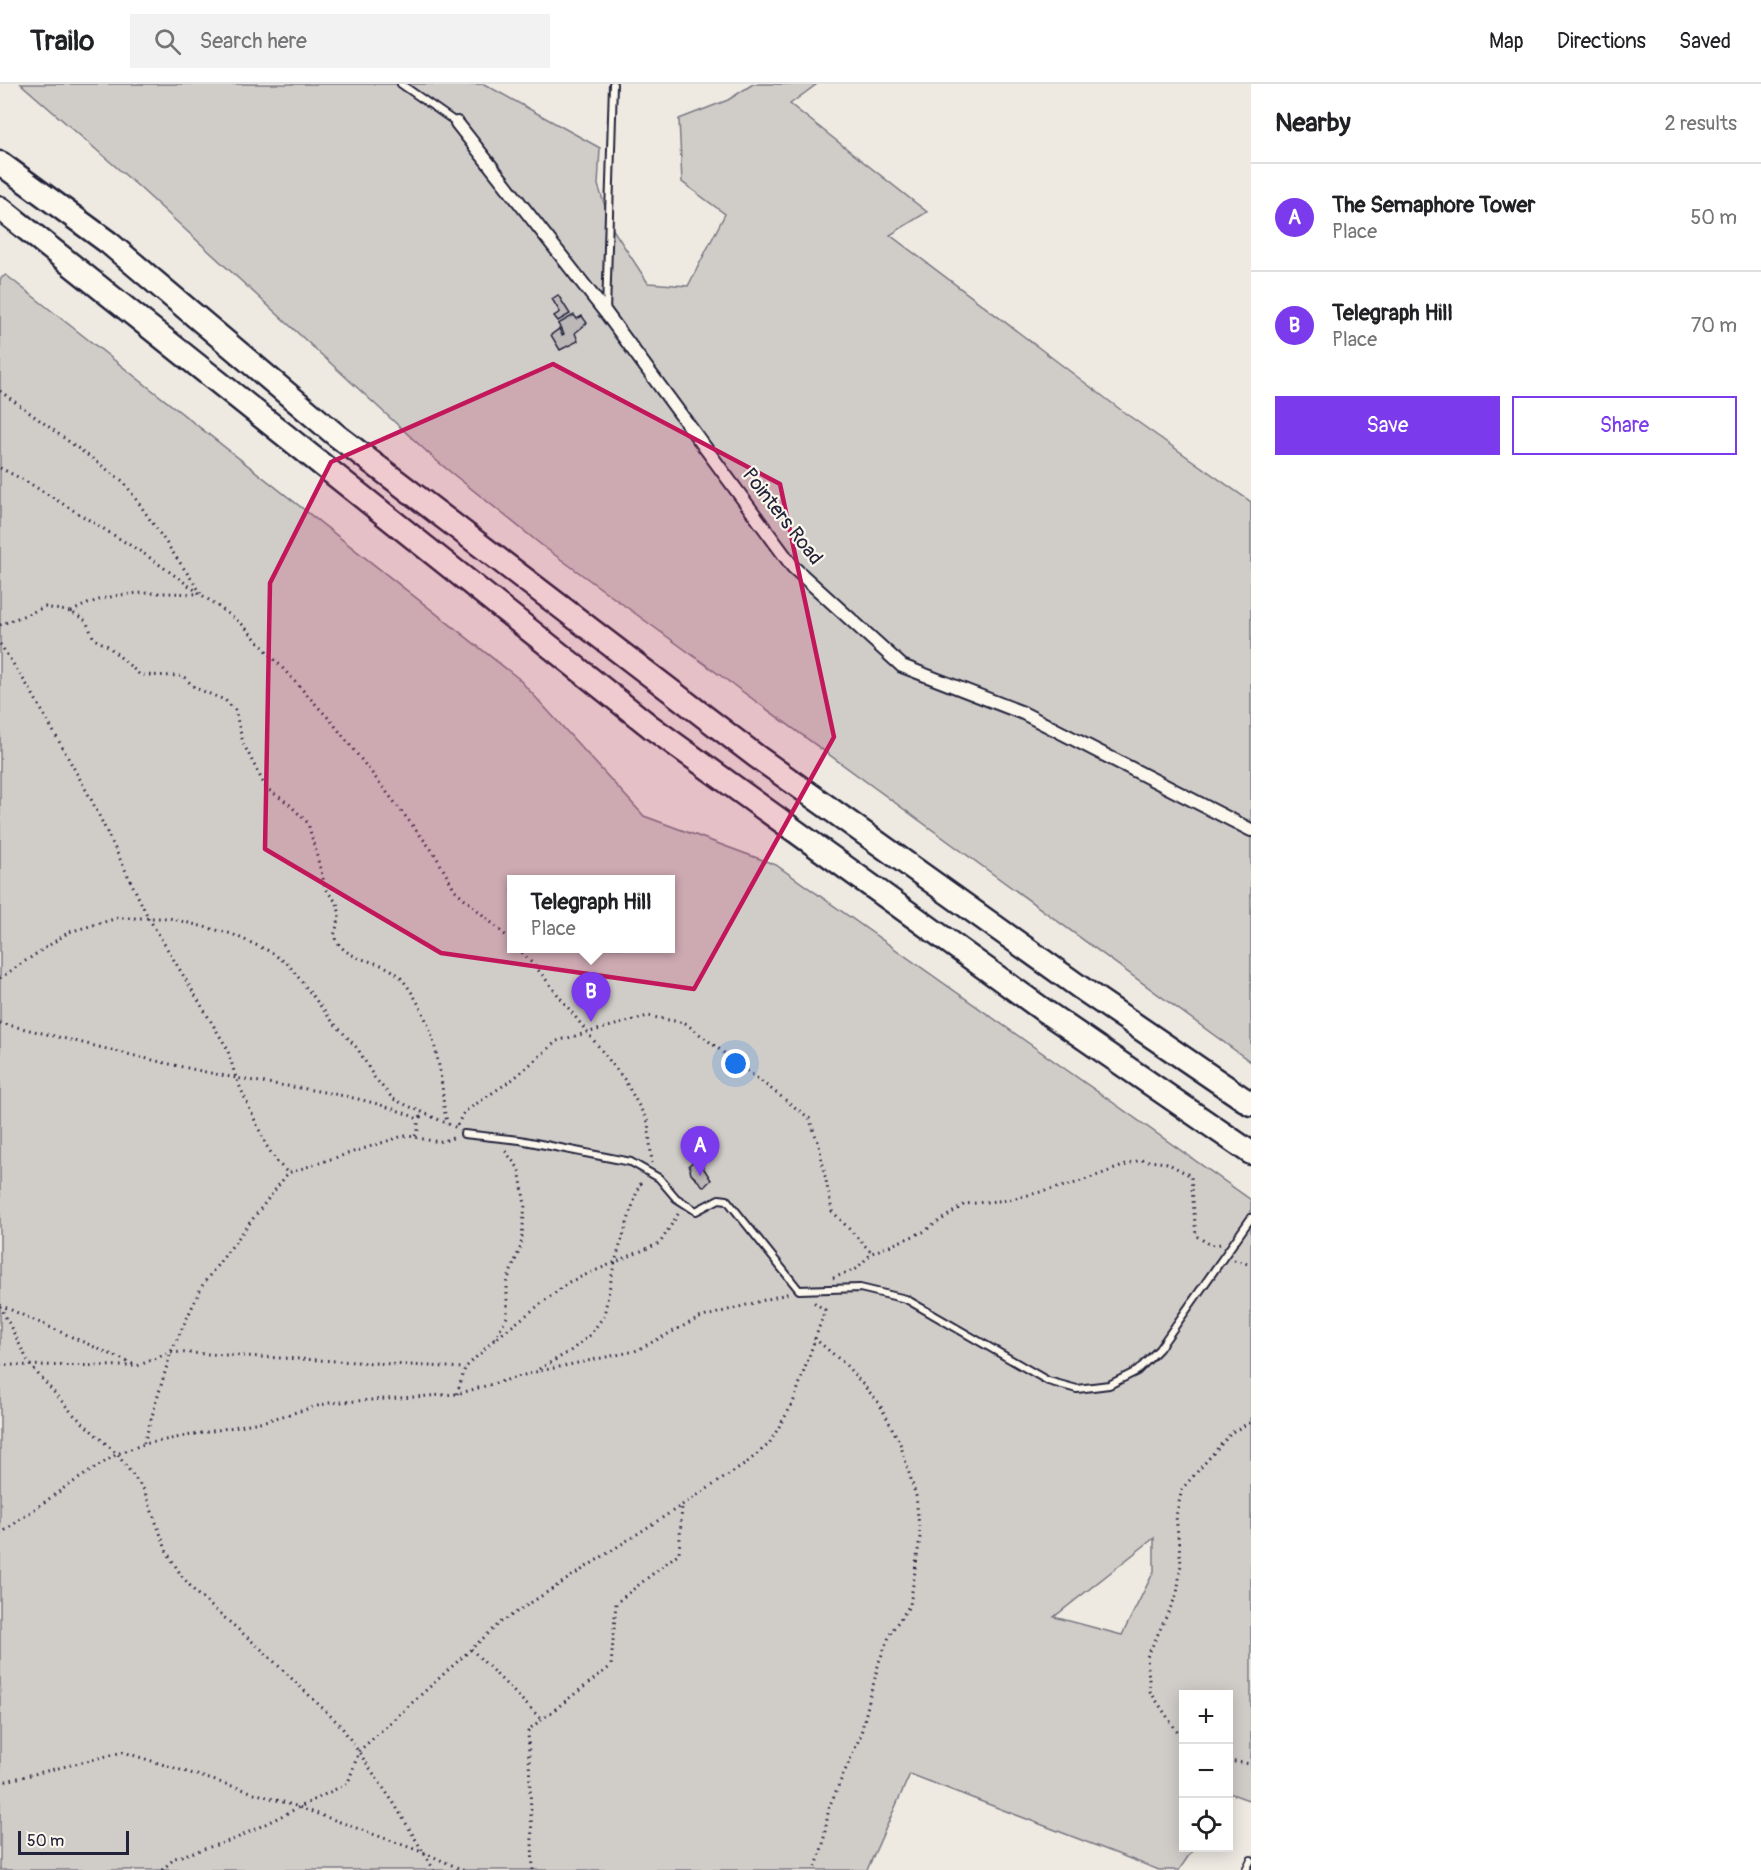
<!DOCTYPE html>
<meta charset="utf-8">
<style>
:root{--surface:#fff;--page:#f2f2f2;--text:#202124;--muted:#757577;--line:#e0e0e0;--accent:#7c3aed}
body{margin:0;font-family:Pangolin,sans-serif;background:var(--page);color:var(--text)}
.controls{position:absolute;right:18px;bottom:18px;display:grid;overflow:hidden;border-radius:0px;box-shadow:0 3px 15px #0003}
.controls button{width:54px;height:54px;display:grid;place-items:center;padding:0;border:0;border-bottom:2px solid var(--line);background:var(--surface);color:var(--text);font:30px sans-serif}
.scale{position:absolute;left:18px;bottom:15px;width:111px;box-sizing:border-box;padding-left:6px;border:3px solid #22223b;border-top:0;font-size:16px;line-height:21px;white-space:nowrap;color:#22223b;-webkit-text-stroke:4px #fbf7ec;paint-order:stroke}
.you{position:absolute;left:736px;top:980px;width:21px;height:21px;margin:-15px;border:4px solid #fff;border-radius:50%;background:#1a73e8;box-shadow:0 0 0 9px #1a73e833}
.badge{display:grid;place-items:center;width:39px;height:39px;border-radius:50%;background:var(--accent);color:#fff;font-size:20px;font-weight:700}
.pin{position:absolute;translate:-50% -50px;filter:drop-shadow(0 2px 3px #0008)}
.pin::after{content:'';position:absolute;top:32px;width:21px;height:18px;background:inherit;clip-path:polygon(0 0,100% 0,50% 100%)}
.popup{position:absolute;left:507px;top:791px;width:168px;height:78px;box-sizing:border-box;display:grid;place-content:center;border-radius:0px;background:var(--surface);filter:drop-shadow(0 2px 4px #0005);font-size:20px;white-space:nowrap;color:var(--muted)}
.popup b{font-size:22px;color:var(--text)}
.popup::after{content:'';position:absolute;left:50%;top:100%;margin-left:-12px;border:12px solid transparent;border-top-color:var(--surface)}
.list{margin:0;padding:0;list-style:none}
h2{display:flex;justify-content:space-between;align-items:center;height:78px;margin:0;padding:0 24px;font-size:26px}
h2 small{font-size:20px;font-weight:400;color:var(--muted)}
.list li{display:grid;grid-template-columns:39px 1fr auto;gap:18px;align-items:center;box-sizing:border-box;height:108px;padding:0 24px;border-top:2px solid var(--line)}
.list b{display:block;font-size:22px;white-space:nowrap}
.list p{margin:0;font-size:20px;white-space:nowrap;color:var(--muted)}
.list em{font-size:20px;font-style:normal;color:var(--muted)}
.actions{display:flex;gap:12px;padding:18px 24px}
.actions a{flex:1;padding:14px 0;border:2px solid var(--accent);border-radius:0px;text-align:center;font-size:21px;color:var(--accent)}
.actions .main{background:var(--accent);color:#fff}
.icon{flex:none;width:33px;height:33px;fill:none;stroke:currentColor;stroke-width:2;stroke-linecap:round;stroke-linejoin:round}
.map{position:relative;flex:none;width:1251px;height:1786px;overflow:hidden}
header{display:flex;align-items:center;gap:36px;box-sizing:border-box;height:84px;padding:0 30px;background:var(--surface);border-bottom:2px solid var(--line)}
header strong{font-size:28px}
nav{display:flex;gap:33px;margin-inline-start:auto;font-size:21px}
.search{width:420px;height:54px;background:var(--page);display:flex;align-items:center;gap:15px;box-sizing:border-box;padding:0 21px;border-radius:0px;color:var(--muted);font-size:22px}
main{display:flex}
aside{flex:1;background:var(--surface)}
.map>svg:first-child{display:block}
.green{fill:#d0cdc9;stroke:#797882;stroke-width:1.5;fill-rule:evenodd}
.building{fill:#bcb8b8;stroke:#22223b;stroke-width:1.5}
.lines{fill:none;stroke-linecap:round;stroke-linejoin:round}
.service-casing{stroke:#22223b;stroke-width:10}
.minor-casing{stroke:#22223b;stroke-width:16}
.motorway-casing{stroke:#22223b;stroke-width:27}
.path{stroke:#22223b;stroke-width:3;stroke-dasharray:1.5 4.5;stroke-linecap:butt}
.service{stroke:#fbf7ec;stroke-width:6}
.minor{stroke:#fbf7ec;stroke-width:12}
.motorway{stroke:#fbf7ec;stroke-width:22}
.marked{fill:#c2185b;fill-opacity:0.2;stroke:#c2185b;stroke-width:4.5;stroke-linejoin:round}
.labels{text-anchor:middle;stroke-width:4.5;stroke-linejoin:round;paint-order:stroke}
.street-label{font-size:20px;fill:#22223b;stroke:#fbf7ec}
</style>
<header>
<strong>Trailo</strong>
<div class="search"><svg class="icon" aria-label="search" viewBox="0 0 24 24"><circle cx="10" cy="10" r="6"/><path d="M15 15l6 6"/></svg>Search here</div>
<nav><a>Map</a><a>Directions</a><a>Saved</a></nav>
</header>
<main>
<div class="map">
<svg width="1251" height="1786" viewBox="0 0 1251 1786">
<rect width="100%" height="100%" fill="#eeeae2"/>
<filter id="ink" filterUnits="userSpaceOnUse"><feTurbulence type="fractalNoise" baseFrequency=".0167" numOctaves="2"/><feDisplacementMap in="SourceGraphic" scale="12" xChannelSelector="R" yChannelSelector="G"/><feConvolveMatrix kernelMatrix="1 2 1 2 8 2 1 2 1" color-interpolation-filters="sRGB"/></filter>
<g filter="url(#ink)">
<path class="green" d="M21,0H484L600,64L598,101L612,144L648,199L688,202L725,130L682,98L679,35L728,16L753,0H817L790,20L927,128L890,151L1125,329L1251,418V978L544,463L438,378L139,103Z
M6,191L518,594L644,732L776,781L1251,1116V1717L1229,1709L1228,1610H1184V1764H1194L1179,1786H1159L910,1690L867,1786H0V195ZM512,796H670V864H512ZM1154,1454V1487L1122,1551L1054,1533Z"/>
<path class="building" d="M558,211L570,230L558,237L554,232L560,228L552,215Z
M574,231L577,235L582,232L587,239L575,249L578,257L560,266L551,251L559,245L562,251L564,250L558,240Z
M693,1078L701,1080L711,1096L704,1103L691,1090L689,1081Z"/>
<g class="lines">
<g class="service-casing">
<path id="service" d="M401,0L457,39
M606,228L613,0
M464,1050L520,1056L631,1078L659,1094L676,1114L696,1127L719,1115L727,1116L799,1206L860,1204L906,1215L1048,1297L1077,1305L1109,1301L1137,1287L1159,1265L1251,1134
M1246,1786L1251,1776"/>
</g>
<g class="minor-casing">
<path id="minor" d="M457,39L606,229L793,483L902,582L1023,629L1251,746"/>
</g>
<g class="motorway-casing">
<path id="motorway" d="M0,79L109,159L336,351L756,672L1081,904L1251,1020
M0,124L651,643L1046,928L1251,1069"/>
</g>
<path class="path" d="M0,307L124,398L201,509
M0,384L24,396L146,471L241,539L332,638L434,769L455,806L512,857
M71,528C113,504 153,509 200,510
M0,541L45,523L71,528L86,537L94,555L108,562L140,591L183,592L195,604L225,616L235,626L243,659L266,704L288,719L308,739L326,806L337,819L340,831L334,852C349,883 380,871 401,894C425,923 436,958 441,995C444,1011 442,1024 448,1040
M0,560L31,607L91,715L148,833L227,964L236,994L266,1061L277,1078L288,1089
M518,864L540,888L624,995L648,1038L652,1079
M0,894L69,848L118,834H169L232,850L269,867L288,880L332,937L358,965L374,993L393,1015L457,1044
M0,939C78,957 157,979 236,994C292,1004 366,1010 418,1035L423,1031
M457,1041L464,1028L513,995L557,957L648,932L685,939L809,1034L819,1061L832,1127L872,1169
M415,1052L418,1047V1035
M1234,1176L1251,1181
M833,1194L856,1185L872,1169L923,1148L965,1120L1008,1116L1073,1100L1140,1076L1167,1079L1191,1092L1196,1152L1211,1161L1222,1160
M0,1221L135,1281
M0,1222L30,1281L73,1330L117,1370L144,1406L167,1468L181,1491L197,1510L261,1565L341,1642L395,1721L434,1786
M814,1254L845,1280L879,1319L900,1359L916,1412L920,1453L910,1521L891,1548L879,1578L860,1653L829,1723L823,1760L815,1786
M494,1255L507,1233V1197L521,1162L525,1121L519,1085L503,1064
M0,1281L137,1282L171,1268L465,1284
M539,1285L569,1268L589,1252L604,1232L614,1181L639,1101L644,1097
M457,1310L465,1284L494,1256L569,1198L660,1159L680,1127
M144,1359L171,1268L203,1200L288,1089L403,1052C425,1052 433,1063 455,1053
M0,1450L64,1404L117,1370L144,1360L265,1337L328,1319L457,1310L535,1288L635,1267L699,1234L790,1209
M471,1565L542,1636
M1184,1658L1150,1607L1147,1573L1177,1510L1181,1480L1176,1432L1182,1405L1232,1348L1251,1338
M1228,1677L1251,1680
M0,1695L6,1697L123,1668L296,1722L425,1769L463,1786
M162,1786L175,1774L235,1755L348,1699L359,1667L501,1538L744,1381L769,1360L793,1319L825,1226L812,1217
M533,1786L528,1646L611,1582L616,1519L679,1469L682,1422"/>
<use href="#service" class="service"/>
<use href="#minor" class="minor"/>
<use href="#motorway" class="motorway"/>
</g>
</g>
<path class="marked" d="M553,280L780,400L834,653L694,905L441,869L265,765L270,499L331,378Z"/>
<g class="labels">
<g class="street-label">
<text transform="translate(783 432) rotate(52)" y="7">Pointers Road</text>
</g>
</g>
</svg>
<div class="controls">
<button>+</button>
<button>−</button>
<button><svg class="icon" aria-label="locate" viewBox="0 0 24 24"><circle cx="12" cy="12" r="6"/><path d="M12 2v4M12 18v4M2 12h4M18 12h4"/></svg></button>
</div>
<div class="scale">50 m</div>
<div class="you"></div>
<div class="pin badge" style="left:700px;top:1092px">A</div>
<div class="pin badge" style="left:591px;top:938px">B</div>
<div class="popup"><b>Telegraph Hill</b>Place</div>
</div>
<aside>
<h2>Nearby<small>2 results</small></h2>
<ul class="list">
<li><span class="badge">A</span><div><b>The Semaphore Tower</b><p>Place</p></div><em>50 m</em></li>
<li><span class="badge">B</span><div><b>Telegraph Hill</b><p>Place</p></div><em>70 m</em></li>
</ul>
<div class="actions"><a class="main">Save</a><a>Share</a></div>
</aside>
</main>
